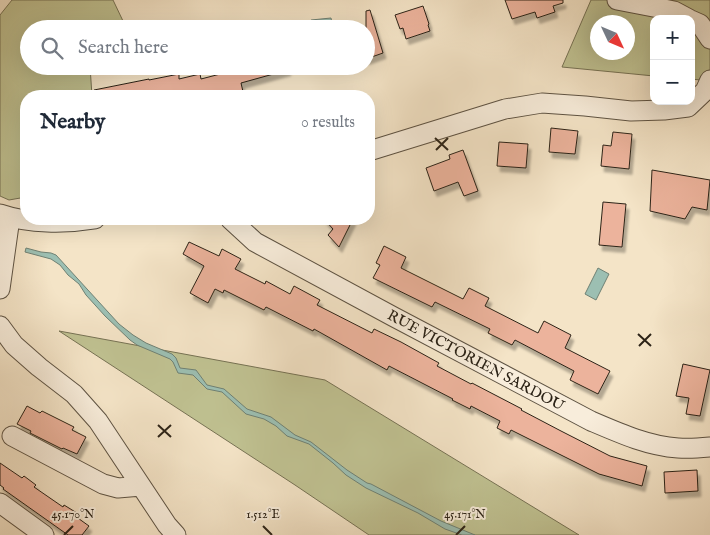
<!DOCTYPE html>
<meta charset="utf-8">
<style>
:root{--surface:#fff;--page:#f6f6f7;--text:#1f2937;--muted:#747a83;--line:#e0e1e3}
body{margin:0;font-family:"IM FELL English",serif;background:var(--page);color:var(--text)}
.controls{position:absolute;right:15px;top:15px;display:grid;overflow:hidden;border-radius:10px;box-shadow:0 5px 20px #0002}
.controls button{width:45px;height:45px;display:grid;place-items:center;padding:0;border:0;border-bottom:1px solid var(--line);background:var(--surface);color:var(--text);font:25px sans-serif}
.compass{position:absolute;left:590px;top:15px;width:45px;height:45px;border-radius:50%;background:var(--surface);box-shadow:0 5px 20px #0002;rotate:134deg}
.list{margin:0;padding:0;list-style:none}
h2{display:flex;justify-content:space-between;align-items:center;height:65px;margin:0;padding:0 20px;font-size:21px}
h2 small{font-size:16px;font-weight:400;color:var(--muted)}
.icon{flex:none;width:28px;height:28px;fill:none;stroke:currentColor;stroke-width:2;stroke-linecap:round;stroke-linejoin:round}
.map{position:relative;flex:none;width:710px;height:535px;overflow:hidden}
.search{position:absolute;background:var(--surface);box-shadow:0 5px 20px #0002;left:20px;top:20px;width:355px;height:55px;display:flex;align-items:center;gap:12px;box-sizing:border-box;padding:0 18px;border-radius:28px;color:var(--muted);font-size:19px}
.panel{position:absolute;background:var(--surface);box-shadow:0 5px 20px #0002;left:20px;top:90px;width:355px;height:135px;border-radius:20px}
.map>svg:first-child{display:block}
.green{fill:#c0c292;stroke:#767254;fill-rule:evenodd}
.water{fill:#9cbfb2;stroke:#6f8174}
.building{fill:#ecb39c;stroke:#2c2317;filter:url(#shadow)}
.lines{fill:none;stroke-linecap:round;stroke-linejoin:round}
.street-casing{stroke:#5e5343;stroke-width:21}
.street{stroke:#f8eddb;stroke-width:19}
.ticks{fill:none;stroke:#2c2317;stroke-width:2}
.labels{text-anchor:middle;stroke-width:4;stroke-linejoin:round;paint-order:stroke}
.street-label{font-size:15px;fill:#2c2317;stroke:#f8eddb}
.ticks-label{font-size:12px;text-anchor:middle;fill:#2c2317;stroke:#f8eddb;stroke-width:4;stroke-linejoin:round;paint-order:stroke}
</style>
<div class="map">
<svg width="710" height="535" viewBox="0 0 710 535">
<defs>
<filter id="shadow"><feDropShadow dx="3" dy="5.5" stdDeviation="1" flood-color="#0004"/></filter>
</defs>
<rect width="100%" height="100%" fill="#f4e4c7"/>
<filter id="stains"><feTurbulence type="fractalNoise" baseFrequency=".004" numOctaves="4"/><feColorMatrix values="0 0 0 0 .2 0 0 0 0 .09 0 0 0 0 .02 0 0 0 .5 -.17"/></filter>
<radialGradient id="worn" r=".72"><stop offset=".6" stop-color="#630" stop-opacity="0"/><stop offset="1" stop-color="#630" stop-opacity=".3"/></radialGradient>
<path class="green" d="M12,0H113L123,21L113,29H29V66H90L92,96H26V197L9,200L0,196V15Z
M591,0H710V81L691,79V19H654V76L562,67ZM598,22H628V52H598Z
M59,331L325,380L579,535H369L295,485Z"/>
<path class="water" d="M331,18L333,28L312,29L311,20Z
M26,248L41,252L51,253L56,255L119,324L133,335L146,343L172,354L176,358L180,368L196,370L207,385L224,389L247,409L271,417L295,435L311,442L347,470L367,483L371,484L441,521L475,535H462L445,529L418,513L366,488L346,475L333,463L309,444L287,436L276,426L264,419L246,414L222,392L207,389L193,375L178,373L173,362L170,359L137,345L130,340L105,316L86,295L79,284L68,275L60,265L51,259L25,252Z
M598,268L609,274L596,300L585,294Z"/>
<path class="building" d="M505,0H563V3L553,6L555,12L537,18L535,12L512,19Z
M423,6L429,24L428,25L430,31L406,39L403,28L400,29L395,15Z
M370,10L383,53L366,59V11Z
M251,66H287L288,70L241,83L244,96H94V90L149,79V80L179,74V79L200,74L201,79Z
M551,128L578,131L575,154L549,152Z
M613,132L632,134L629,169L601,166L603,145L611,146Z
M499,142L528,144L526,168L497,166Z
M463,150L478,191L464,196L458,182L434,191L426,168L450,159L449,155Z
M652,170L710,180L707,210L692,207L685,219L650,211Z
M603,202L626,204L622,247L599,245Z
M324,219H353L339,247L328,235L333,229Z
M189,242L219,256L222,249L241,259L235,269L265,284L266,281L290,294L294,286L320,300L317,305L372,333L374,329L401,342L439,363L437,366L471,384L472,383L522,409L521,410L561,431L610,456L647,466L642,486L599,474L511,430L509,434L497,428L500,421L471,406L470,409L452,400L453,399L389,366L387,370L314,329L313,331L266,307L264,310L224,290L223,293L215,289L208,303L190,293L204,266L183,254Z
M384,246L406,257L401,268L463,299L469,288L489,298L485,306L538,333L544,321L571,335L565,348L610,371L598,394L570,380L574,371L515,340L512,345L488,333L490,329L435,302L432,307L373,278L380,265L376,263Z
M683,364L710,370L700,416L686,414L689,398L676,396Z
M27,406L40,413L42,411L74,427L72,430L86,437L77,454L63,448L62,449L30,433L31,431L17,424Z
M0,463L22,478L24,476L36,485L34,487L63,507L64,505L77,513L75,516L89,526L82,535H68L3,489L4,488L0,485Z
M697,470L698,491L665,493L664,472Z"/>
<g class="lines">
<g class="street-casing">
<path id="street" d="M617,0L674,11L689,19
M691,20L700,24L710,39
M369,151L505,109L542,103L585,106L631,111L664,110L688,107L705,91L710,80
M0,214C29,224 65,224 95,219
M230,219L255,242L394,317L591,421C619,433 648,446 678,448C689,449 700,448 710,447
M0,289L10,218
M0,326L14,345L39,367L74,394L98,421L167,525L176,535
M12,436L103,484L118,488L141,486
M0,503L44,535"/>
</g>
<use href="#street" class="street"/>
</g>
<path class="ticks" d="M435,138L448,150M436,150L448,138M638,334L651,346M639,346L651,334M158,425L171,437M158,437L171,425M263,526L272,535M64,535L73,526M456,535L465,526"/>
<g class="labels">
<g class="street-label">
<text transform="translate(476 360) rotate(28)" y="5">RUE VICTORIEN SARDOU</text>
</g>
</g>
<g class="ticks-label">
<text x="73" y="518">45.170°N</text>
<text x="465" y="518">45.171°N</text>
<text x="263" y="518">1.512°E</text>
</g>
<rect width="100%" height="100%" filter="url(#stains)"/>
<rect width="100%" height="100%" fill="url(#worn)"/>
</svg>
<div class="controls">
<button>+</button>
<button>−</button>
</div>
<svg class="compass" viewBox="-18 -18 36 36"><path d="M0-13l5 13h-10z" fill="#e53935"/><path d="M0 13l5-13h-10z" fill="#747a83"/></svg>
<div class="search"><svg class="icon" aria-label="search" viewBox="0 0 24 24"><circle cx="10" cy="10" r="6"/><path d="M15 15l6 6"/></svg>Search here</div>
<section class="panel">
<h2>Nearby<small>0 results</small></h2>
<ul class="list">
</ul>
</section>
</div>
